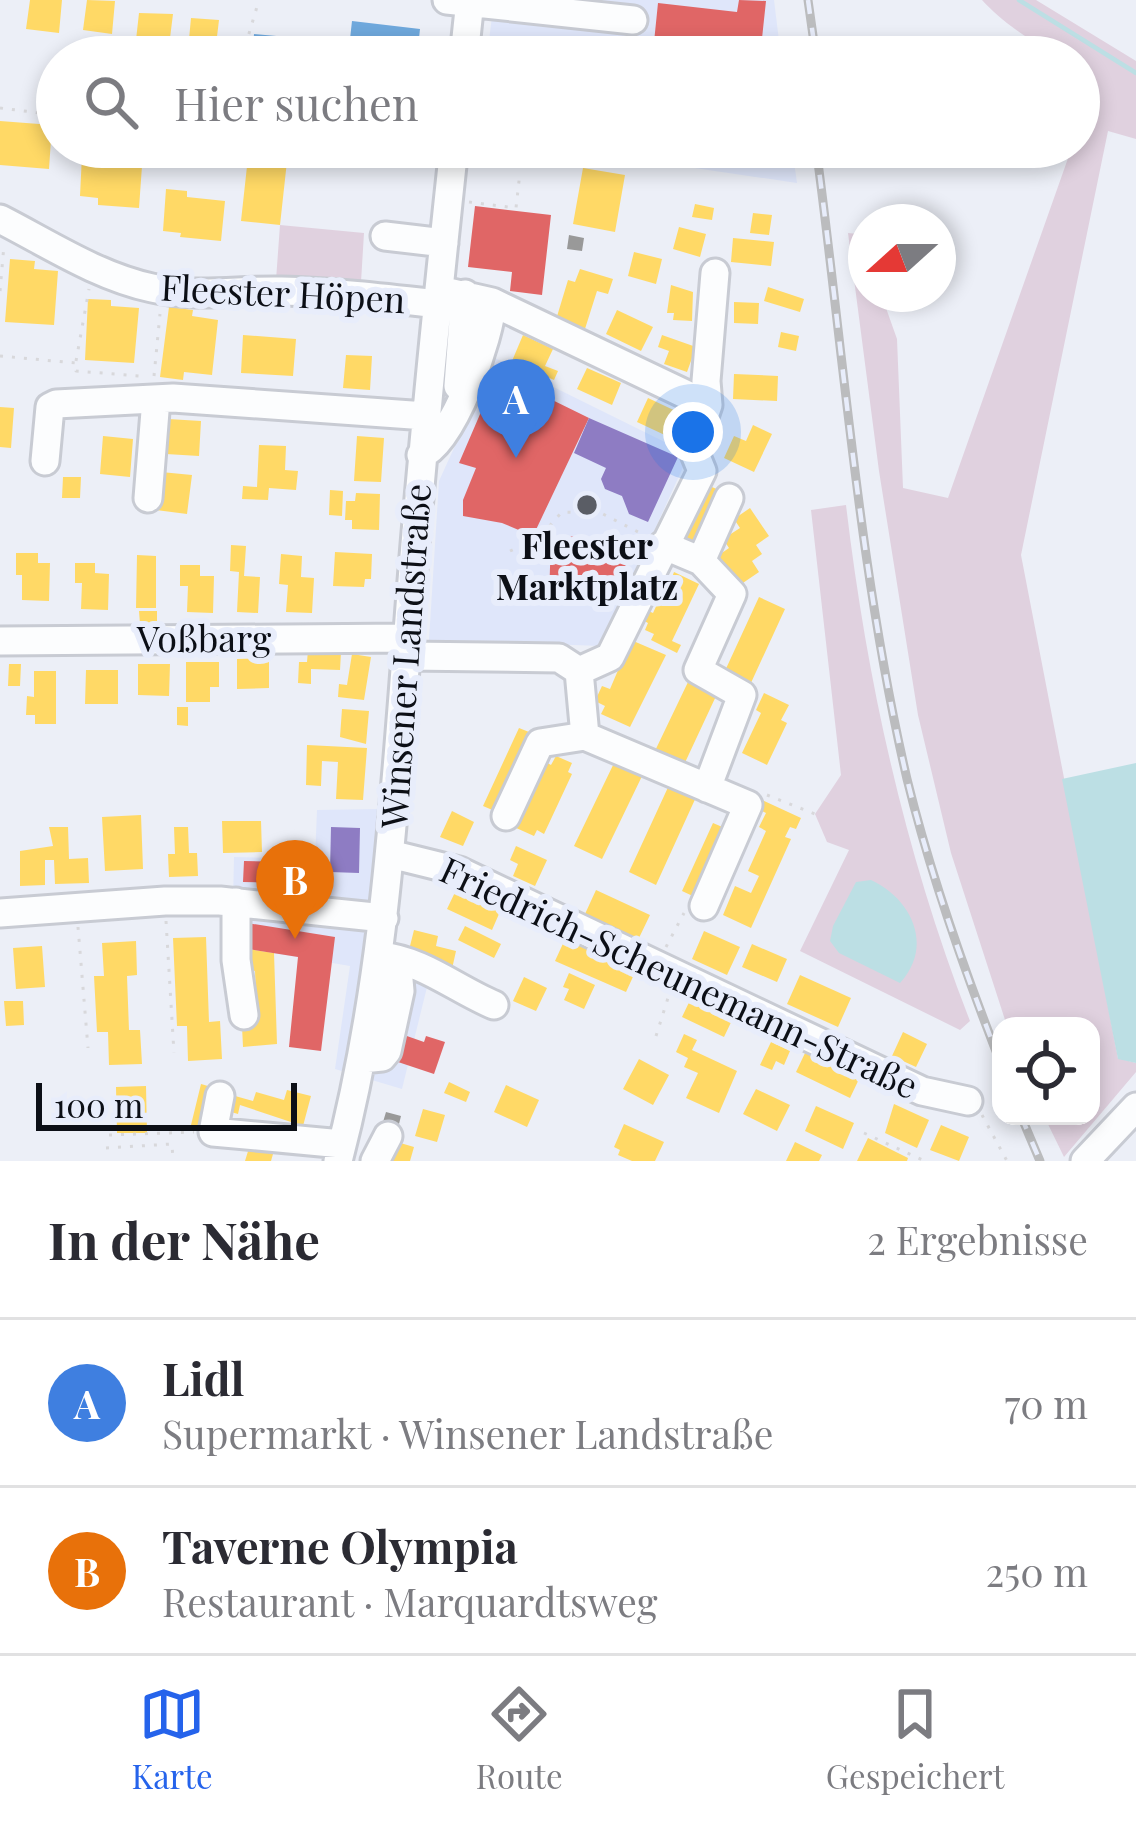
<!DOCTYPE html>
<html lang="de">
<meta charset="utf-8">
<style>
:root{--surface:#fff;--page:#f7f7f7;--text:#2b2b33;--muted:#7c7c81;--line:#e1e1e2;--accent:#2563eb}
body{margin:0;font-family:"Playfair Display",serif;background:var(--page);color:var(--text)}
.controls{position:absolute;right:36px;bottom:36px;display:grid;overflow:hidden;border-radius:24px;box-shadow:0 6px 18px #0003}
.controls button{width:108px;height:108px;display:grid;place-items:center;padding:0;border:0;border-bottom:3px solid var(--line);background:var(--surface);color:var(--text);font:60px sans-serif}
.compass{position:absolute;left:848px;top:204px;width:108px;height:108px;border-radius:50%;background:var(--surface);box-shadow:0 6px 18px #0003;rotate:249deg}
.scale{position:absolute;left:36px;bottom:30px;width:261px;box-sizing:border-box;padding-left:12px;border:6px solid #0c0f16;border-top:0;font-size:33px;line-height:42px;white-space:nowrap;color:#0c0f16;-webkit-text-stroke:9px #e8edfb;paint-order:stroke}
.you{position:absolute;left:693px;top:432px;width:42px;height:42px;margin:-30px;border:9px solid #fff;border-radius:50%;background:#1a73e8;box-shadow:0 0 0 18px #1a73e833}
.badge{display:grid;place-items:center;width:78px;height:78px;border-radius:50%;background:var(--accent);color:#fff;font-size:39px;font-weight:700}
.pin{position:absolute;translate:-50% -99px;filter:drop-shadow(0 3px 6px #0008)}
.pin::after{content:'';position:absolute;top:63px;width:42px;height:36px;background:inherit;clip-path:polygon(0 0,100% 0,50% 100%)}
.list{margin:0;padding:0;list-style:none}
h2{display:flex;justify-content:space-between;align-items:center;height:156px;margin:0;padding:0 48px;font-size:51px}
h2 small{font-size:39px;font-weight:400;color:var(--muted)}
.list li{display:grid;grid-template-columns:78px 1fr auto;gap:36px;align-items:center;box-sizing:border-box;height:168px;padding:0 48px;border-top:3px solid var(--line)}
.list b{display:block;font-size:45px;white-space:nowrap}
.list p{margin:0;font-size:39px;white-space:nowrap;color:var(--muted)}
.list em{font-size:39px;font-style:normal;color:var(--muted)}
.icon{flex:none;width:66px;height:66px;fill:none;stroke:currentColor;stroke-width:2;stroke-linecap:round;stroke-linejoin:round}
.map{position:relative;flex:none;width:1136px;height:1161px;overflow:hidden}
.search{position:absolute;background:var(--surface);box-shadow:0 6px 18px #0003;left:36px;right:36px;top:36px;height:132px;display:flex;align-items:center;gap:30px;box-sizing:border-box;padding:0 42px;border-radius:66px;color:var(--muted);font-size:45px}
.sheet{height:492px;background:var(--surface)}
nav{display:flex;justify-content:space-around;align-items:center;box-sizing:border-box;height:168px;border-top:3px solid var(--line);background:var(--surface);font-size:33px;color:var(--muted)}
nav a{display:grid;justify-items:center;gap:6px}
nav .on{color:var(--accent)}
.map>svg:first-child{display:block}
.built{fill:#dfe6fa}
.green{fill:#e0d1df}
.water{fill:#bcdfe4}
.homes{fill:#ffd966}
.shops{fill:#e06666}
.offices{fill:#8e7cc3}
.schools{fill:#6fa8dc}
.industry{fill:#999}
.lines{fill:none;stroke-linecap:round;stroke-linejoin:round}
.stream{stroke:#bcdfe4;stroke-width:4.5}
.minor-casing{stroke:#c8cbd3;stroke-width:33}
.path{stroke:#d8d8db;stroke-width:3;stroke-dasharray:3 9;stroke-linecap:butt}
.minor{stroke:#fcfdfe;stroke-width:27}
.rail-casing{stroke:#bbbcbe;stroke-width:9}
.rail{stroke:#e8edfb;stroke-width:4.5;stroke-dasharray:14;stroke-linecap:butt}
.poi-dot{fill:#5a5d65;stroke:#e8edfb;stroke-width:4.5}
.labels{text-anchor:middle;stroke-width:12;stroke-linejoin:round;paint-order:stroke}
.street-label{font-size:36px;fill:#0c0f16;stroke:#e8edfb}
.poi-label{font-size:36px;font-weight:bold;fill:#0c0f16;stroke:#e8edfb}
</style>
<div class="map">
<svg width="1136" height="1161" viewBox="0 0 1136 1161">
<rect width="100%" height="100%" fill="#eceff7"/>
<path class="built" d="M494,0H774L781,57H487Z
M587,147H792L797,183L586,152Z
M495,358L689,454L602,646L429,640L439,481Z
M380,809L367,957L428,983L402,1089L335,1069L350,966L232,946L234,857L315,859L317,810Z"/>
<path class="green" d="M982,0H1036L1136,61V139L1108,131L1021,555L1118,1058L1136,1063V1072L1064,1157L1044,1116H1091V1026H1007L951,853L918,715L879,471L848,233L858,234L866,255V294H881L897,339L903,488L948,498L1072,147H1079V127L1093,77L1079,68V57C1048,57 1003,23 982,0Z
M280,225L364,233L361,282L276,280Z
M846,505C867,682 905,854 970,1021L960,1030L800,951L849,850L827,842L815,814L841,775L811,510Z"/>
<path class="water" d="M1136,763V1063L1118,1059L1062,779Z
M871,880C912,899 934,946 900,983L839,953L830,941L833,926L856,882Z"/>
<path class="homes" d="M30,0H62L59,33L26,29Z
M87,0L115,1L112,34L83,30Z
M139,13L173,14L168,54L135,49Z
M191,18L219,20L215,53L188,50Z
M0,121L52,125L49,169L0,165Z
M484,147H534L531,165L483,156Z
M249,148L288,152L280,225L241,221Z
M82,155L105,156V162L142,166L139,208L98,205V198L80,196Z
M583,168L625,175L615,232L573,224Z
M166,189L187,191V197L225,201L221,241L180,237L181,233L163,231Z
M695,204L714,208L712,220L692,217Z
M753,213L772,215L769,235L750,233Z
M679,227L706,234L700,257L673,249Z
M733,238L774,242L771,266L731,262Z
M634,252L662,259L656,284L628,276Z
M10,259L35,261L34,269L58,271L54,325L5,322Z
M580,269L613,279L608,294L597,291L584,332L555,323L568,280L575,282Z
M671,285L693,292L692,321L673,320L674,313H667Z
M768,287L804,299L800,312L764,301Z
M88,299L111,300V306L139,308L134,363L85,360Z
M734,302L759,303L758,324L734,323Z
M169,307L193,310L192,316L218,320L212,375L184,372L183,380L160,377Z
M617,310L653,327L641,351L606,334Z
M781,332L799,336L796,351L778,347Z
M243,335L296,339L293,376L241,373Z
M523,335L553,349L545,366L558,371L554,380L512,361Z
M662,335L696,347L687,372L664,364L669,351L658,347Z
M346,355L372,356L370,390L343,388Z
M587,368L621,383L612,405L577,389Z
M734,374L778,376L777,401L733,399Z
M648,398L680,413L669,437L637,422Z
M0,407L14,408L11,448L0,447Z
M168,419L201,421L199,456L166,454Z
M753,425L772,434L754,472L724,458L734,436L746,441Z
M103,436L133,439L130,477L100,474Z
M357,436L384,438L381,482L354,481Z
M259,445L286,446L285,470L298,471L296,490L269,488L268,500L242,499L243,486L257,487Z
M161,472L192,475L187,514L156,510Z
M63,477H81L80,498H62Z
M707,485L724,492L698,548L682,540Z
M330,490L343,491L342,516L329,515Z
M356,493L380,494L379,530L352,529V520H345L346,501H355Z
M750,508L769,536L756,545L762,554L752,561L759,572L737,587L716,557L729,548L723,539L740,528L734,519Z
M231,545L246,546L244,576L260,577L258,613L237,612L239,572L230,571Z
M335,552L372,554L371,579H365L364,587L333,586Z
M16,553H38V563H50L49,601L22,600V575H16Z
M281,554L302,556L301,577L314,578L312,613L286,612L288,585L279,584Z
M137,555L156,556V608H136Z
M75,563H95V573L109,574L108,610L81,609L82,583H75Z
M180,565H200V576H214L213,613L187,612L188,586H180Z
M674,572L699,584L672,641L681,645L677,653L651,640L654,634L645,630L648,623L639,618L644,609L653,613L665,587L657,584L661,576L671,580Z
M759,597L785,609L750,685L724,673Z
M139,611H157V624H140Z
M631,640L666,655L630,727L601,714L605,706L595,701L602,686L610,689Z
M308,650L341,652L340,670L311,669V684L298,683L299,662H307Z
M352,654L371,657L364,700L338,697L339,684L347,685Z
M269,658V688L237,689V659Z
M186,662H219V687H210V702H186Z
M9,664H21L20,686H8Z
M138,664H170L169,696L138,695Z
M86,670H118V704H85Z
M34,671H56V724H35V715H26L27,696L34,697Z
M689,680L717,694L682,769L653,755Z
M764,693L789,705L781,720L787,723L767,765L742,753L761,713L756,710Z
M177,707H188V726L177,725Z
M342,709L369,711L366,744L340,737Z
M519,728L534,734L497,812L483,806Z
M307,745L367,748L363,800L336,799L338,762L322,761L321,786L306,785Z
M556,756L572,763L568,772L572,774L544,834L537,830L534,836L514,827L544,761L551,765Z
M616,759L644,772L602,859L574,846Z
M670,783L697,795L656,885L629,872Z
M760,799L801,818L796,829L790,827L785,837L791,839L751,928L723,915L735,886L751,893L759,876L748,871L766,831L759,827L766,813L756,808Z
M452,811L474,822L463,846L440,837Z
M141,815L143,869L105,871L102,817Z
M222,821H261L262,852L223,853Z
M713,823L727,829L697,898L682,891Z
M49,827H68L69,859L88,858L89,883L55,884L54,860H45V885L20,886V851L53,846Z
M174,827H188L189,853H197L198,876L169,877L168,854H175Z
M516,846L547,860L535,886L513,876L518,864L510,860Z
M458,886L502,907L492,930L447,909Z
M596,890L650,915L638,940L585,914Z
M465,926L501,944L494,958L458,940Z
M414,930L438,936L436,946L456,951L452,969L407,958Z
M704,931L740,947L727,975L692,959Z
M206,937L209,1022L220,1021L222,1059L188,1061L187,1026H177L173,938Z
M566,937L637,968L626,992L555,961Z
M136,941L137,975L127,976L129,1030H140L142,1064L109,1065L108,1032H97L94,976H104L102,943Z
M752,944L787,959L777,982L742,967Z
M42,946L45,987L16,989L13,948Z
M242,948L274,953L277,1044L243,1047L242,1026L257,1024L255,971L243,969Z
M569,973L595,985L584,1009L564,1000L569,989L563,987Z
M800,975L851,998L838,1027L787,1004Z
M524,977L547,988L536,1011L513,1001Z
M693,994L735,1014L724,1037L682,1017Z
M4,1001H23L24,1025L6,1026Z
M903,1032L927,1044L916,1067L892,1056Z
M684,1034L697,1040L692,1050L737,1071L719,1113L686,1098L698,1073L684,1067L688,1058L676,1052Z
M771,1042L790,1051L784,1065L776,1061L772,1070L760,1065Z
M806,1051L860,1077L850,1098L796,1072Z
M639,1059L669,1075L653,1105L623,1089Z
M449,1082L470,1092L466,1102L444,1093Z
M201,1084L215,1088L206,1128L191,1125Z
M506,1085L539,1100L527,1127L494,1112Z
M146,1086L147,1133H117L116,1087Z
M756,1089L790,1105L777,1131L743,1114Z
M287,1090L311,1096L303,1126L240,1105L238,1114L224,1110L228,1094L253,1101L256,1092L284,1100Z
M894,1104L929,1120L917,1148L885,1133Z
M816,1106L854,1123L843,1149L805,1131Z
M423,1109L445,1115L437,1142L415,1136Z
M624,1124L664,1142L655,1161H632L618,1155L620,1150L614,1147Z
M941,1125L969,1137L959,1161L930,1150Z
M868,1138L908,1158L907,1161H857Z
M397,1142L414,1147L410,1161H392Z
M795,1142L822,1155L819,1161H786Z
M249,1148L273,1154L271,1161H245Z"/>
<path class="shops" d="M739,0L766,1L760,57H648L649,51L653,52L658,3L737,12Z
M658,147H750L748,167L656,158Z
M475,206L551,215L542,295L510,291L512,272L468,267Z
M493,371L589,418L533,536L502,523L463,516V500L476,468L459,463L487,398Z
M551,536L627,538L625,579L615,600L549,599Z
M244,861L291,862L290,883L243,882Z
M241,922L335,937L321,1051L289,1047L298,957L242,948Z
M404,1035L424,1042L426,1036L445,1042L434,1074L395,1061Z"/>
<path class="offices" d="M589,418L678,457L648,522L629,514L622,496L605,489L601,479L606,468L574,453Z
M331,827L360,828L359,873L330,872Z"/>
<path class="schools" d="M352,21L420,29L417,57H348Z
M254,34L310,39L309,57H252Z"/>
<path class="industry" d="M569,235L584,238L582,251L567,249Z
M386,1112L401,1116L396,1136L380,1132Z"/>
<g class="lines">
<path class="stream" d="M1019,0L1136,73"/>
<g class="minor-casing">
<path id="minor" d="M447,0L633,20
M464,57L470,0
M0,219C49,244 97,276 152,288C195,298 237,290 281,291C334,292 385,298 438,304
M385,236L444,243
M439,290L492,302L708,405
M458,386L465,294
M421,455C453,443 491,336 492,302
M45,461L50,407L56,404L173,398L426,416
M148,498L156,399
M663,545L701,561L732,594L698,670L742,695L707,788
M701,561L729,498
M0,641L407,638
M406,656L559,658L579,671
M579,671L610,657L702,471L693,449L708,405L706,381L715,273
M579,671L585,736L748,805L704,906
M506,816L540,743L585,736
M390,854L459,871L922,1091L968,1101
M236,902V960L244,1015
M0,913L165,901H220L384,918
M380,956C422,960 456,989 494,1005
M362,1059L382,1057L387,1051L400,991L399,980L378,968
M220,1096L213,1132L342,1144
M338,1161C385,983 394,802 409,619C421,461 437,304 454,147
M375,1161L388,1136
M1085,1161L1136,1107"/>
</g>
<path class="path" d="M242,57L259,0
M0,108L57,115
M325,147L431,158
M469,202L516,208L520,172
M0,291L4,245
M0,356L76,363V371L140,376
M76,361L89,289
M154,376L160,314
M510,551L539,538L562,512L601,513L644,535
M767,795L815,814
M166,921L174,1053
M78,927L88,1048
M666,947L684,913
M656,1036L668,998
M982,1115L1007,1161
M864,1133L925,1161
M109,1135L194,1132
M106,1148L172,1144L173,1161"/>
<use href="#minor" class="minor"/>
<g class="rail-casing">
<path id="rail" d="M808,0L816,57
M816,147C844,357 859,572 907,779C931,877 964,970 1001,1064
M1021,1116L1040,1161"/>
</g>
<use href="#rail" class="rail"/>
</g>
<circle class="poi-dot" cx="587" cy="505" r="12"/>
<g class="labels">
<g class="street-label">
<text transform="translate(283 294) rotate(3)" y="13">Fleester Höpen</text>
<text x="204" y="652">Voßbarg</text>
<text transform="translate(406 656) rotate(-86)" y="13">Winsener Landstraße</text>
<text transform="translate(679 978) rotate(25)" y="13">Friedrich-Scheunemann-Straße</text>
</g>
<g class="poi-label">
<text x="587" y="559">Fleester<tspan x="587" dy="41">Marktplatz</tspan></text>
</g>
</g>
</svg>
<div class="controls">
<button><svg class="icon" aria-label="locate" viewBox="0 0 24 24"><circle cx="12" cy="12" r="6"/><path d="M12 2v4M12 18v4M2 12h4M18 12h4"/></svg></button>
</div>
<svg class="compass" viewBox="-18 -18 36 36"><path d="M0-13l5 13h-10z" fill="#e53935"/><path d="M0 13l5-13h-10z" fill="#7c7c81"/></svg>
<div class="scale">100 m</div>
<div class="you"></div>
<div class="pin badge" style="left:516px;top:458px;background:#3f7fe0">A</div>
<div class="pin badge" style="left:295px;top:939px;background:#e8710a">B</div>
<div class="search"><svg class="icon" aria-label="search" viewBox="0 0 24 24"><circle cx="10" cy="10" r="6"/><path d="M15 15l6 6"/></svg>Hier suchen</div>
</div>
<section class="sheet">
<h2>In der Nähe<small>2 Ergebnisse</small></h2>
<ul class="list">
<li><span class="badge" style="background:#3f7fe0">A</span><div><b>Lidl</b><p>Supermarkt · Winsener Landstraße</p></div><em>70 m</em></li>
<li><span class="badge" style="background:#e8710a">B</span><div><b>Taverne Olympia</b><p>Restaurant · Marquardtsweg</p></div><em>250 m</em></li>
</ul>
</section>
<nav>
<a class="on"><svg class="icon" aria-label="map" viewBox="0 0 24 24"><path d="M3 6l6-2 6 2 6-2v14l-6 2-6-2-6 2zM9 4v14M15 6v14"/></svg>Karte</a>
<a><svg class="icon" aria-label="directions" viewBox="0 0 24 24"><path d="M12 3l9 9-9 9-9-9zM9 14v-3h6M13 9l2 2-2 2"/></svg>Route</a>
<a><svg class="icon" aria-label="saved" viewBox="0 0 24 24"><path d="M7 4h10v16l-5-4-5 4z"/></svg>Gespeichert</a>
</nav>
